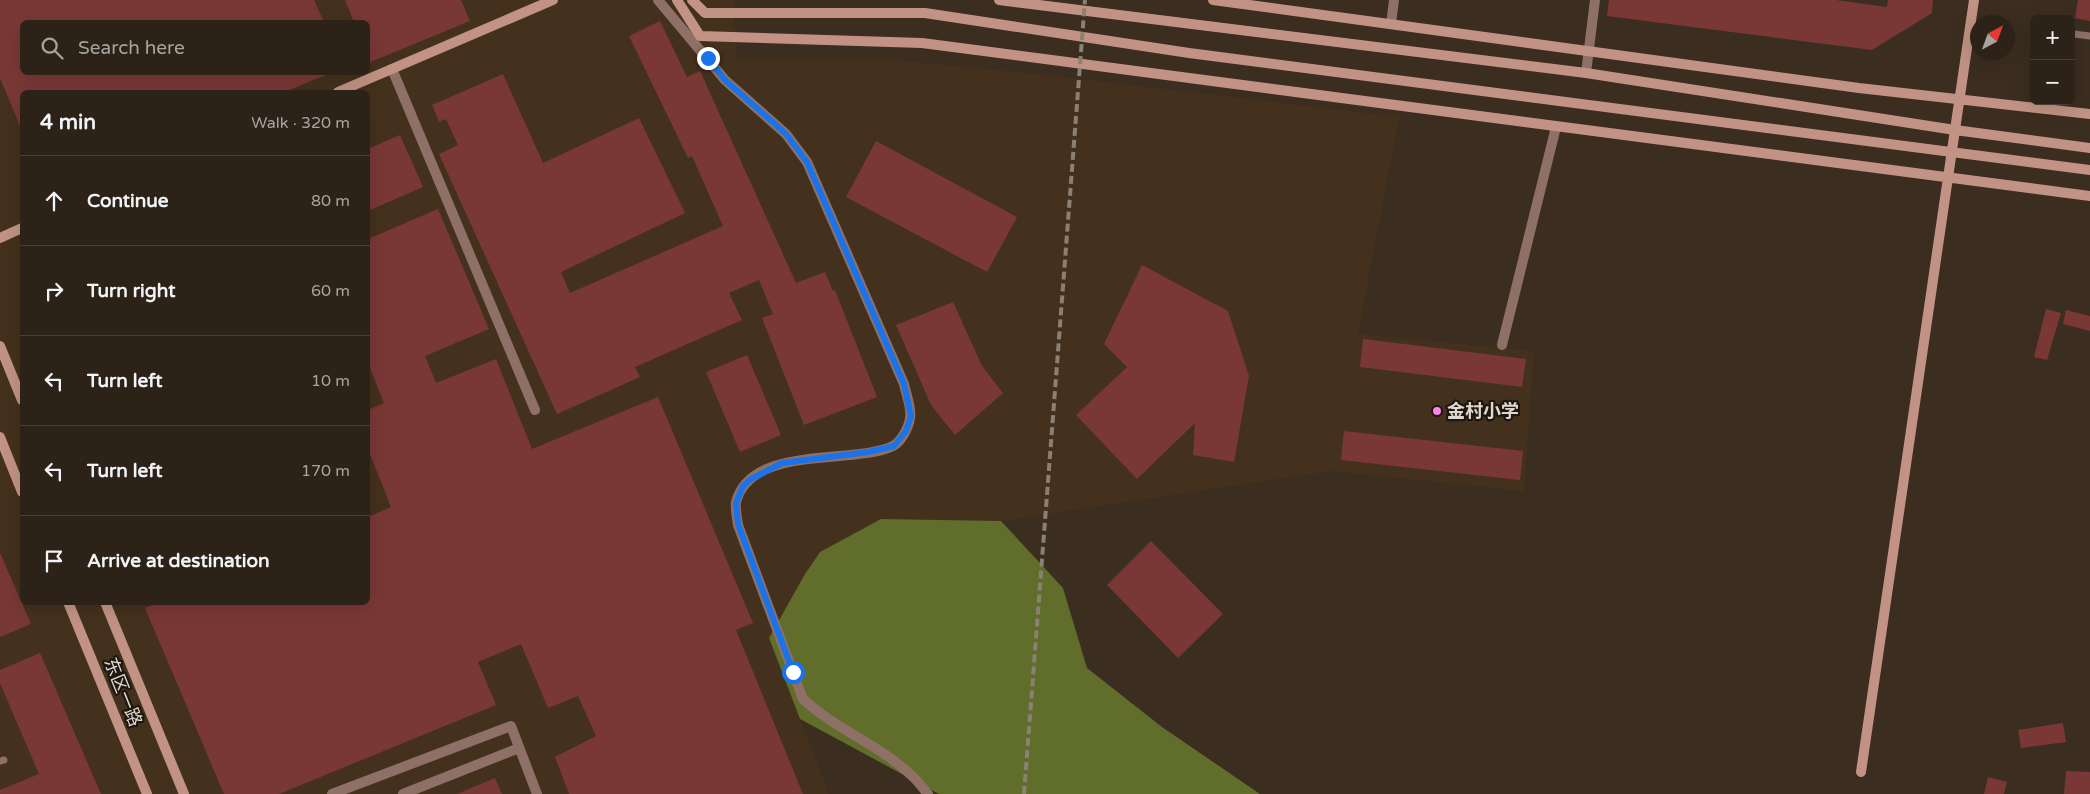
<!DOCTYPE html>
<meta charset="utf-8">
<style>
:root{--surface:#2c2217;--page:#382f24;--text:#f1f3f6;--muted:#a6a4a1;--line:#483f36}
body{margin:0;font-family:"Varela Round","Noto Sans SC",sans-serif;background:var(--page);color:var(--text)}
.controls{position:absolute;right:15px;top:15px;display:grid;overflow:hidden;border-radius:8px;box-shadow:0 5px 20px #0002}
.controls button{width:45px;height:45px;display:grid;place-items:center;padding:0;border:0;border-bottom:1px solid var(--line);background:var(--surface);color:var(--text);font:25px sans-serif}
.compass{position:absolute;left:1970px;top:15px;width:45px;height:45px;border-radius:50%;background:var(--surface);box-shadow:0 5px 20px #0002;rotate:41deg}
.stop{position:absolute;width:15px;height:15px;margin:-11px;border:4px solid #1a73e8;border-radius:50%;background:#fff}
.stop.end{background:#1a73e8;border-color:#fff;box-shadow:0 1px 5px #0008}
.list{margin:0;padding:0;list-style:none}
h2{display:flex;justify-content:space-between;align-items:center;height:65px;margin:0;padding:0 20px;font-size:21px}
h2 small{font-size:16px;font-weight:400;color:var(--muted)}
.list li{display:grid;grid-template-columns:32px 1fr auto;gap:15px;align-items:center;box-sizing:border-box;height:90px;padding:0 20px;border-top:1px solid var(--line)}
.list b{display:block;font-size:19px;white-space:nowrap}
.list em{font-size:16px;font-style:normal;color:var(--muted)}
.icon{flex:none;width:28px;height:28px;fill:none;stroke:currentColor;stroke-width:2;stroke-linecap:round;stroke-linejoin:round}
.map{position:relative;flex:none;width:2090px;height:794px;overflow:hidden}
.search{position:absolute;background:var(--surface);box-shadow:0 5px 20px #0002;left:20px;top:20px;width:350px;height:55px;display:flex;align-items:center;gap:12px;box-sizing:border-box;padding:0 18px;border-radius:8px;color:var(--muted);font-size:19px}
.panel{position:absolute;background:var(--surface);box-shadow:0 5px 20px #0002;left:20px;top:90px;width:350px;height:515px;border-radius:8px}
.map>svg:first-child{display:block}
.built{fill:#44311d;fill-rule:evenodd}
.forest{fill:#616d2b}
.building{fill:#793836}
.lines{fill:none;stroke-linecap:round;stroke-linejoin:round}
.lane{stroke:#8e7066;stroke-width:7}
.street{stroke:#8e7066;stroke-width:10}
.secondary{stroke:#c29384;stroke-width:10}
.rail{stroke:#8b8074;stroke-width:4;stroke-dasharray:8 4;stroke-linecap:butt}
.route{stroke:#1a73e8;stroke-width:6}
.poi-dot{fill:#f987e9;stroke:#1d1710;stroke-width:2}
.labels{text-anchor:middle;stroke-width:4.5;stroke-linejoin:round;paint-order:stroke}
.poi-label{font-size:18px;font-weight:bold;fill:#e0d7ce;stroke:#1d1710;text-anchor:start}
.street-label{font-size:18px;fill:#e0d7ce;stroke:#1d1710}
</style>
<div class="map">
<svg width="2090" height="794" viewBox="0 0 2090 794">
<rect width="100%" height="100%" fill="#3b2d1f"/>
<path class="built" d="M0,0H734L737,59H883L1047,75L1399,117L1358,334L1534,351L1524,491L1332,471L1001,521L881,519L820,552L805,574L769,638L829,794H0ZM22,22H368V72H22ZM22,92H368V602H22Z"/>
<path class="forest" d="M881,519L1001,521L1063,588L1087,668L1162,727L1260,794H939L800,719L769,638L805,574L820,552Z"/>
<path class="building" d="M0,0H314L324,22H22V72L331,73L284,92H22V131L0,78Z
M345,0H461L470,21L368,63V22H354Z
M1609,0H1836L1887,7L1888,0H1933L1932,13L1872,50L1607,16Z
M2078,0H2090V21L2075,18Z
M660,21L687,77L700,71L796,283L825,272L833,291L835,290L877,397L804,425L762,318L773,314L759,280L729,293L742,320L635,367L640,377L557,414L439,154L458,145L446,119L439,122L432,105L503,74L543,163L639,118L685,213L561,272L570,293L723,226L692,156L688,158L629,36Z
M400,135L423,187L368,211V149Z
M876,141L1017,217L987,272L846,197Z
M438,209L489,329L425,356L436,383L496,359L532,449L658,397L753,623L736,630L803,794H569L555,757L596,736L578,696L548,708L521,644L478,662L496,705L279,794H224L145,608L159,602H368V517L391,507L368,449V410L384,403L368,363V239Z
M1142,265L1228,311L1249,376L1234,462L1193,455L1195,423L1137,479L1076,415L1127,367L1104,344Z
M953,302L982,366L1003,393L955,435L931,405L896,325Z
M2046,309L2061,313L2047,360L2034,357Z
M2066,310L2090,316V331L2063,324Z
M1363,339L1526,359L1522,387L1360,367Z
M747,355L781,435L740,452L706,372Z
M1344,431L1523,451L1520,480L1341,460Z
M1151,541L1223,614L1178,658L1107,585Z
M0,553L31,624L0,637Z
M40,653L101,794H0V790L39,774L0,683V670Z
M2063,723L2066,742L2021,748L2018,730Z
M2066,771L2090,772V794H2064Z
M1988,777L2007,782L2004,794H1984Z
M495,778L502,794H457Z"/>
<g class="lines">
<path class="lane" d="M2074,34L2090,36
M0,761L4,760"/>
<path class="street" d="M658,0L725,80L786,134L807,162L904,384C906,394 912,408 910,418C909,427 901,442 893,446C854,465 751,444 736,502C735,508 737,518 738,525L803,699C835,729 878,744 910,774C917,780 922,787 928,794
M1391,24L1394,0
M392,69L535,410
M1586,73L1595,0
M1502,345L1556,127
M332,794L511,726L537,794
M403,794L519,748"/>
<path class="secondary" d="M677,0L700,36L922,43L2090,196
M692,0L705,13H925L1189,53L2090,170
M999,0L1586,73L1955,130L2090,148
M1213,0L1859,88L2090,114
M338,92L553,0
M0,238L22,228
M0,346L22,400
M0,437L22,492
M68,602L147,794
M105,602L184,794
M1861,772L1974,0"/>
<path class="rail" d="M1024,794L1085,0"/>
</g>
<g class="lines">
<path class="route" d="M708,58L725,80L786,134L807,162L904,384L911,416L906,431L894,446L868,452L782,463L751,479L743,486L736,503L738,524L793,672"/>
</g>
<circle class="poi-dot" cx="1437" cy="411" r="5"/>
<g class="labels">
<g class="poi-label">
<text x="1447" y="417">金村小学</text>
</g>
<g class="street-label">
<text transform="translate(123 692) rotate(68)" y="6">东区一路</text>
</g>
</g>
</svg>
<div class="controls">
<button>+</button>
<button>−</button>
</div>
<svg class="compass" viewBox="-18 -18 36 36"><path d="M0-13l5 13h-10z" fill="#e53935"/><path d="M0 13l5-13h-10z" fill="#a6a4a1"/></svg>
<div class="stop" style="left:793px;top:672px"></div>
<div class="stop end" style="left:708px;top:58px"></div>
<div class="search"><svg class="icon" aria-label="search" viewBox="0 0 24 24"><circle cx="10" cy="10" r="6"/><path d="M15 15l6 6"/></svg>Search here</div>
<section class="panel">
<h2>4 min<small>Walk · 320 m</small></h2>
<ul class="list">
<li><svg class="icon" aria-label="ahead" viewBox="0 0 24 24"><path d="M12 20V5M6 11l6-6 6 6"/></svg><div><b>Continue</b></div><em>80 m</em></li>
<li><svg class="icon" aria-label="right" viewBox="0 0 24 24"><path d="M7 20v-9h11M14 6l5 5-5 5"/></svg><div><b>Turn right</b></div><em>60 m</em></li>
<li><svg class="icon" aria-label="left" viewBox="0 0 24 24"><path d="M17 20v-9H6M10 6l-5 5 5 5"/></svg><div><b>Turn left</b></div><em>10 m</em></li>
<li><svg class="icon" aria-label="left" viewBox="0 0 24 24"><path d="M17 20v-9H6M10 6l-5 5 5 5"/></svg><div><b>Turn left</b></div><em>170 m</em></li>
<li><svg class="icon" aria-label="arrive" viewBox="0 0 24 24"><path d="M6 21V4h12l-3 4 3 4H6"/></svg><div><b>Arrive at destination</b></div></li>
</ul>
</section>
</div>
